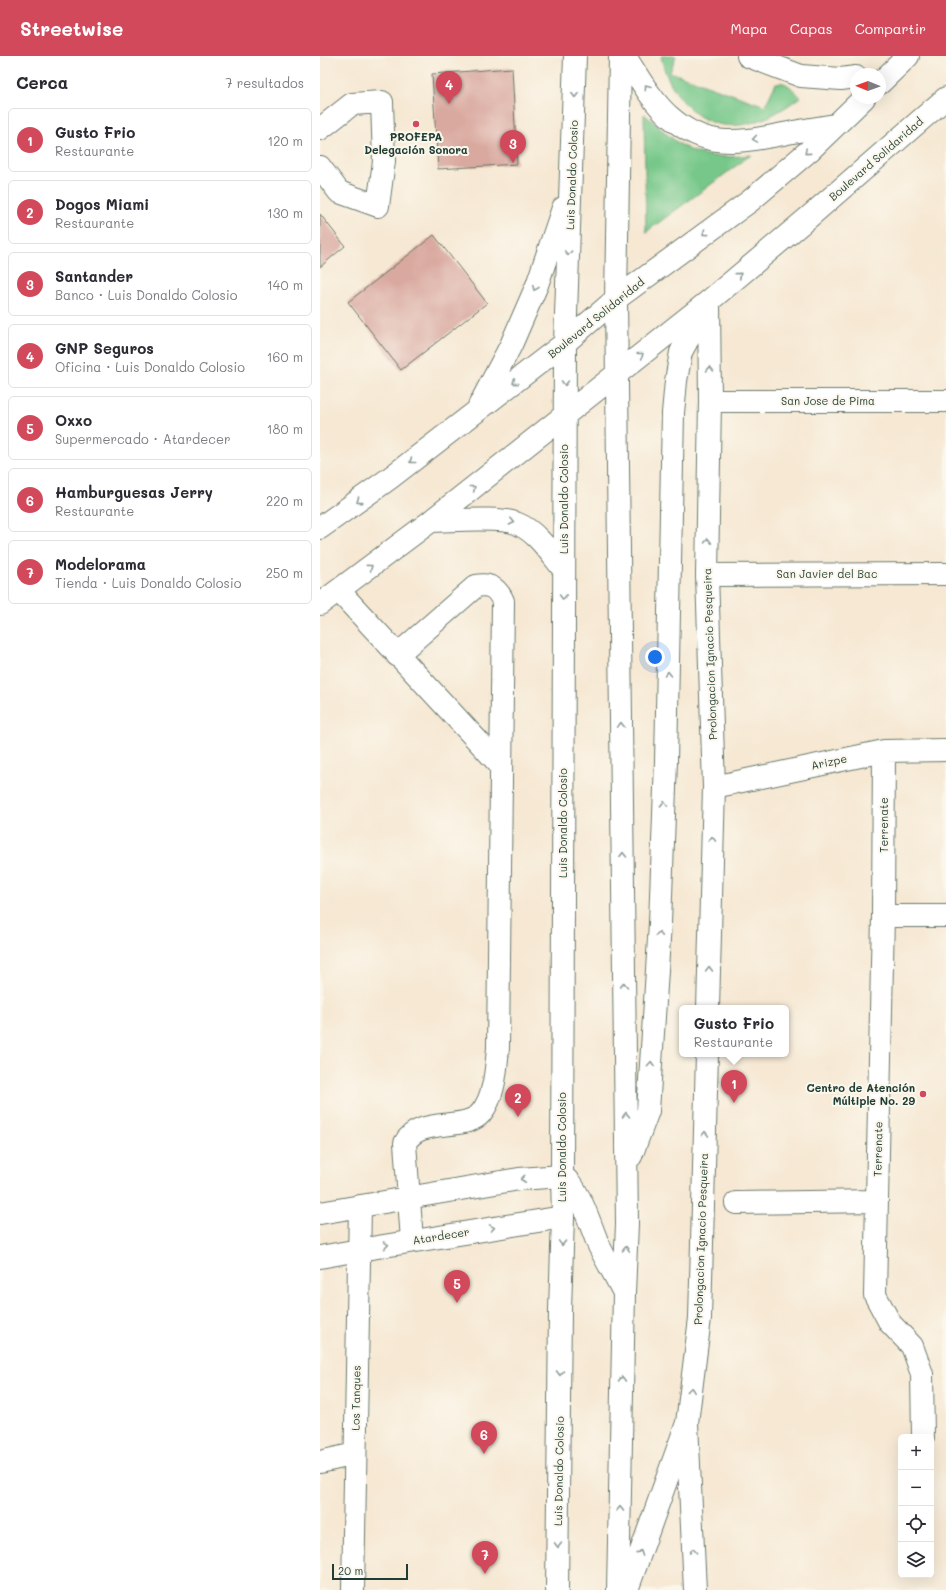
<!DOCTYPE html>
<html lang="es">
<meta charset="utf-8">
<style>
:root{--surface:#fff;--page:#f7f7f7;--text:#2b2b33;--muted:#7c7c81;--line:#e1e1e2;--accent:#d1495b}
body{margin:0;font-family:Mali,sans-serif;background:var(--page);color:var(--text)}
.controls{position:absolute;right:12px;bottom:12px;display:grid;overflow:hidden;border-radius:6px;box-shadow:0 4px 16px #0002}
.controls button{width:36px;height:36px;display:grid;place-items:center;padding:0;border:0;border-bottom:1px solid var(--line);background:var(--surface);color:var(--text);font:20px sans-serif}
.compass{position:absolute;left:530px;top:12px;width:36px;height:36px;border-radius:50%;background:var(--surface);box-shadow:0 4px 16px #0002;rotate:271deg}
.scale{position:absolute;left:12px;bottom:10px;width:76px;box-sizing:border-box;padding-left:4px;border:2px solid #1f3d34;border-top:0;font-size:11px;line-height:14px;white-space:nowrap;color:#1f3d34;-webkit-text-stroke:3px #fbf7ec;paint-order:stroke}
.you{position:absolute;left:335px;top:601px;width:14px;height:14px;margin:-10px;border:3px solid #fff;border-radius:50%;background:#1a73e8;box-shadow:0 0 0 6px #1a73e833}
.badge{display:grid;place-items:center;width:26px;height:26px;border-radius:50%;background:var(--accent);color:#fff;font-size:13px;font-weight:700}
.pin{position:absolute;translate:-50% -33px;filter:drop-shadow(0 1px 2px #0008)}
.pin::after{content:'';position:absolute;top:21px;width:14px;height:12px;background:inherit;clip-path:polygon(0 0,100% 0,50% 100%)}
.popup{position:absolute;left:359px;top:949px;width:110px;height:52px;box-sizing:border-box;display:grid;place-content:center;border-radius:6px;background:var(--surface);filter:drop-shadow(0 1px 3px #0005);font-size:13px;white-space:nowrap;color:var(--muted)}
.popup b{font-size:15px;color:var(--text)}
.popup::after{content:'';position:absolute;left:50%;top:100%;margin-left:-8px;border:8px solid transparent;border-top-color:var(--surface)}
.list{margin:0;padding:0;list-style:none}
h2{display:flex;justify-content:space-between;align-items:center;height:52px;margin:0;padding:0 16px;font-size:17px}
h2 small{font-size:13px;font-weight:400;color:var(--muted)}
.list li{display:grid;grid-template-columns:26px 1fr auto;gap:12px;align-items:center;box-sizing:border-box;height:64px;margin:0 8px 8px;padding:0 8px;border:1px solid var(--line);border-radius:6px}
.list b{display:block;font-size:15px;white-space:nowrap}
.list p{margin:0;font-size:13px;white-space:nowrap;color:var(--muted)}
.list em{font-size:13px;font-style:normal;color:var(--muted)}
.icon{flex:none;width:22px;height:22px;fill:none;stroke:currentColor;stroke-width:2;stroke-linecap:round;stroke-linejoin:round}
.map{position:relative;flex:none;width:626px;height:1534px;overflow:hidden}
header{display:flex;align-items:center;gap:24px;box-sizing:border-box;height:56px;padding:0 20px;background:var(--accent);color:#fff}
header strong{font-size:19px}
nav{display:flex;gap:22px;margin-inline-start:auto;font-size:14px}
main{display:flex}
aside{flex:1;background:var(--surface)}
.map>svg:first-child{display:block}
.green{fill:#76c789;stroke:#4a825e}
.building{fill:#d9a89f}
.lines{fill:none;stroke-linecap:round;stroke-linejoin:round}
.minor-casing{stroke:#6a796c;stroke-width:24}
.major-casing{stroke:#6a796c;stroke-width:24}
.minor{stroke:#fff;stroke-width:22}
.major{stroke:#fff;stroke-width:22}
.oneway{stroke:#8f9e9a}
.poi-dot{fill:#d1495b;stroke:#fbf7ec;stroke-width:1.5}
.labels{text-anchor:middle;stroke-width:4;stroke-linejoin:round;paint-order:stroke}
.poi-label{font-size:11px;font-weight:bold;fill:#1f3d34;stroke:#fbf7ec}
.street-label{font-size:11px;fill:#1f3d34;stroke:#fbf7ec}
</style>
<header>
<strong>Streetwise</strong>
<nav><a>Mapa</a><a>Capas</a><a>Compartir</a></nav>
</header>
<main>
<aside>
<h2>Cerca<small>7 resultados</small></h2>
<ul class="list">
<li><span class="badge">1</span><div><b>Gusto Frio</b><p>Restaurante</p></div><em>120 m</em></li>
<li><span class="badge">2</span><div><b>Dogos Miami</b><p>Restaurante</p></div><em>130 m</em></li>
<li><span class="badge">3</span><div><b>Santander</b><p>Banco · Luis Donaldo Colosio</p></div><em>140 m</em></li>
<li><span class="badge">4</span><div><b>GNP Seguros</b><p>Oficina · Luis Donaldo Colosio</p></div><em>160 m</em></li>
<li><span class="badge">5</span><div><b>Oxxo</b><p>Supermercado · Atardecer</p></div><em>180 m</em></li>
<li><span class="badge">6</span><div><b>Hamburguesas Jerry</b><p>Restaurante</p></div><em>220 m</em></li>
<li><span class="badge">7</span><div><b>Modelorama</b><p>Tienda · Luis Donaldo Colosio</p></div><em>250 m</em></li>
</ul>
</aside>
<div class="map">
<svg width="626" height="1534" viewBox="0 0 626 1534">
<rect width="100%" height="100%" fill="#fbf7ec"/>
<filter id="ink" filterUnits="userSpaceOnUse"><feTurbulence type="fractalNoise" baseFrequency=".025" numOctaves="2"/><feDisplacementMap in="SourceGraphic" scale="8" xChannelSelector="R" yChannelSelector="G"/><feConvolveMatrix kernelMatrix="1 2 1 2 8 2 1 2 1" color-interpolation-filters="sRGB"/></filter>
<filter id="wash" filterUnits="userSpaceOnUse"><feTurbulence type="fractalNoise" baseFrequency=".012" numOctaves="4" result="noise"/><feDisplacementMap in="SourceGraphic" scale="16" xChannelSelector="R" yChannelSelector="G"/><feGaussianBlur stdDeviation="0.9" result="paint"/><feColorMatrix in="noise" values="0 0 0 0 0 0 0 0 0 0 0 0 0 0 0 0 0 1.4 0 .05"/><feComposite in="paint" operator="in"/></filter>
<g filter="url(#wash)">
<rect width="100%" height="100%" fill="#f6e8d3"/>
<path class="green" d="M341,0H356L350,16L445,50L456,27C467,24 473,34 480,41C443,70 396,86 362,44C351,31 344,17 341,0Z
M324,58C336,67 345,78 357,86C379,103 406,102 431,99L326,176Z"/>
<g id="blocks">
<path class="building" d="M192,12L197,108L118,113L112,18Z
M0,158L25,190L0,211Z
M114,179L167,247L81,314L28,246Z"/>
</g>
</g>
<g filter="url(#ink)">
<use href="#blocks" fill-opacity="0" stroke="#6a796c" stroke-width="1"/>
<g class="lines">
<g class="minor-casing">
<path id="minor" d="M428,0L481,20L521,23L536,21
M0,73L32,48L62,46L64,105L58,150L19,136L0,111
M390,345H626
M387,519L626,518
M19,535L181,710
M77,599L156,530C170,527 177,532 183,545L178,992C176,1013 175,1040 161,1057C145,1076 99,1060 85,1087L92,1185
M564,695L563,860L555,1239L570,1267L592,1290L602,1318L603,1381
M394,731L564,695L626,694
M563,860H626
M416,1147L557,1145
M0,1157L199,1123L242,1120C259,1129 271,1172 279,1190C287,1206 296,1221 304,1237
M0,1201L39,1194L243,1161
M367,1367L375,1534
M0,1406L35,1398
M33,1534L40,1150"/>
</g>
<g class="major-casing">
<path id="major" d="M305,0C317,19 333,47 350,61C385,92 416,87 458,79C477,75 496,72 515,69
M560,27L588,0
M159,350L191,289L217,229L243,152
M111,465C131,465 181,460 198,468C217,476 231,498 244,514
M0,472L70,422L245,287L296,243L430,145L490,94L544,42
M0,548L111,465L389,245L489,161L626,42
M388,952L394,731L387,519L390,345L389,246
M311,1100L328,1055L340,867L346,705L353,357L356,325L361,296L389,245
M237,1534L240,1254L243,1161L242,1120L245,287L255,0
M298,1534L304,1237L307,1168L296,243L300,0
M307,1534L367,1367L380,1262L387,998"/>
</g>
<use href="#minor" class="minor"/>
<use href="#major" class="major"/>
</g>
<defs><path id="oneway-chevron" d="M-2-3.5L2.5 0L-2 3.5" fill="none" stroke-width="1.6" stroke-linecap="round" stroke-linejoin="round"/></defs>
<g class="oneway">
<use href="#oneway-chevron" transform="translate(327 31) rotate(-126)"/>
<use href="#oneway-chevron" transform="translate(255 39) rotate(91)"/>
<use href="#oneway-chevron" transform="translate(435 83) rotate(171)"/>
<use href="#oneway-chevron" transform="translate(487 96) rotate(139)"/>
<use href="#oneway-chevron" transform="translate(385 177) rotate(144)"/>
<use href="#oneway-chevron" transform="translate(248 197) rotate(92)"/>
<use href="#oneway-chevron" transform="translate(419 219) rotate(-40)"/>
<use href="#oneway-chevron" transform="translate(215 232) rotate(112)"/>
<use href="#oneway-chevron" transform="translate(321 299) rotate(-39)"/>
<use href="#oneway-chevron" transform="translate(390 313) rotate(-90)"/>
<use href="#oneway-chevron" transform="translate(195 326) rotate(143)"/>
<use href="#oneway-chevron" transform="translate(245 327) rotate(91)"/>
<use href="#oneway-chevron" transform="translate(92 405) rotate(142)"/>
<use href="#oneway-chevron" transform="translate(153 432) rotate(-39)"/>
<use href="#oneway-chevron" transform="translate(39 445) rotate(144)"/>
<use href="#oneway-chevron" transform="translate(192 466) rotate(13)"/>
<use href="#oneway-chevron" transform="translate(388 485) rotate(-89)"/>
<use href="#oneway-chevron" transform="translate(50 511) rotate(-37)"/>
<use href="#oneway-chevron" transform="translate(243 541) rotate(90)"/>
<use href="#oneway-chevron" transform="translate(348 618) rotate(-89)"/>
<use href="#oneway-chevron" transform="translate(301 669) rotate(-91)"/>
<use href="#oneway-chevron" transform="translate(344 748) rotate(-88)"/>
<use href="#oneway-chevron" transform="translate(392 783) rotate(-89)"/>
<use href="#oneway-chevron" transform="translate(303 799) rotate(-91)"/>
<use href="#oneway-chevron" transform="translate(339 878) rotate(-86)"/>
<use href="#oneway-chevron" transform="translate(389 913) rotate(-89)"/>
<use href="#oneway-chevron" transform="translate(304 929) rotate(-91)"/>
<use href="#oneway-chevron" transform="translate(331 1008) rotate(-86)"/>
<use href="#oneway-chevron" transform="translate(306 1059) rotate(-91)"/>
<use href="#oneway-chevron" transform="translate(385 1078) rotate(-89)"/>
<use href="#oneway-chevron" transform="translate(203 1123) rotate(174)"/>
<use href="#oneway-chevron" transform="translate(172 1172) rotate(-9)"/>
<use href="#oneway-chevron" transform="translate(242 1187) rotate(92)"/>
<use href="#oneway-chevron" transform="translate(66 1189) rotate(-9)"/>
<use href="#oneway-chevron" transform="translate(306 1193) rotate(-88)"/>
<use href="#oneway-chevron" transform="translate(240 1317) rotate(91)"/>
<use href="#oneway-chevron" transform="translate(302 1323) rotate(-89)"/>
<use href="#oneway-chevron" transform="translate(371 1334) rotate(-83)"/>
<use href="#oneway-chevron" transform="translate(300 1453) rotate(-89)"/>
<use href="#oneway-chevron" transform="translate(238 1489) rotate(91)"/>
<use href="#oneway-chevron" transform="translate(373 1495) rotate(-93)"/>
<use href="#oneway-chevron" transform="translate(320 1497) rotate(-70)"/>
</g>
</g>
<g class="poi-dot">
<circle cx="96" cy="68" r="4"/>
<circle cx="603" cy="1038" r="4"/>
</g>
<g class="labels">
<g class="poi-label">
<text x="96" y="85">PROFEPA<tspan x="96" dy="13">Delegación Sonora</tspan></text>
<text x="595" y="1036" text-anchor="end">Centro de Atención<tspan x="595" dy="13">Múltiple No. 29</tspan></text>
</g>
<g class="street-label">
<text transform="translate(556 103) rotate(-41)" y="4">Boulevard Solidaridad</text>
<text transform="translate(252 119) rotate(-88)" y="4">Luis Donaldo Colosio</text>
<text transform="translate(276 262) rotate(-39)" y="4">Boulevard Solidaridad</text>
<text x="508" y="349">San Jose de Pima</text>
<text transform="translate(244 443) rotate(-90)" y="4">Luis Donaldo Colosio</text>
<text x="507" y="522">San Javier del Bac</text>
<text transform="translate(390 598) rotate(-92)" y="4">Prolongacion Ignacio Pesqueira</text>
<text transform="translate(509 706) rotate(-12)" y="4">Arizpe</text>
<text transform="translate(243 767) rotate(-90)" y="4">Luis Donaldo Colosio</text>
<text transform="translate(564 769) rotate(-90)" y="4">Terrenate</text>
<text transform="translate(242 1091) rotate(-90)" y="4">Luis Donaldo Colosio</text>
<text transform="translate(558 1093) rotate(-89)" y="4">Terrenate</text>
<text transform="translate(121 1180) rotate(-9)" y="4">Atardecer</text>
<text transform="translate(381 1183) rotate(-88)" y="4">Prolongacion Ignacio Pesqueira</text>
<text transform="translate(36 1342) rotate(-89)" y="4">Los Tanques</text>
<text transform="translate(239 1415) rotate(-89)" y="4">Luis Donaldo Colosio</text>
</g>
</g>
</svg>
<div class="controls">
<button>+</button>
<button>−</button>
<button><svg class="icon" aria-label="locate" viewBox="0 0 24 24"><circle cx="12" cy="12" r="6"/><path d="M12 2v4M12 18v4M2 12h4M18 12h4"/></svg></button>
<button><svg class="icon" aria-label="layers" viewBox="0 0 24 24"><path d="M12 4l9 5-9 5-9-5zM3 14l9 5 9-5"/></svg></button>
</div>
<svg class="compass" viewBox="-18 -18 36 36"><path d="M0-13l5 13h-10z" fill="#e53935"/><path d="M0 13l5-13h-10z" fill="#7c7c81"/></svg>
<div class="scale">20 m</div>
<div class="you"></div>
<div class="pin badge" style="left:414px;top:1047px">1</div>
<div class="popup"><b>Gusto Frio</b>Restaurante</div>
<div class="pin badge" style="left:198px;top:1061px">2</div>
<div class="pin badge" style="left:193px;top:107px">3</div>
<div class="pin badge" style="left:129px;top:48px">4</div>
<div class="pin badge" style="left:137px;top:1247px">5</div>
<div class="pin badge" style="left:164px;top:1398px">6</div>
<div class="pin badge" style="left:165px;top:1518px">7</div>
</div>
</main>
